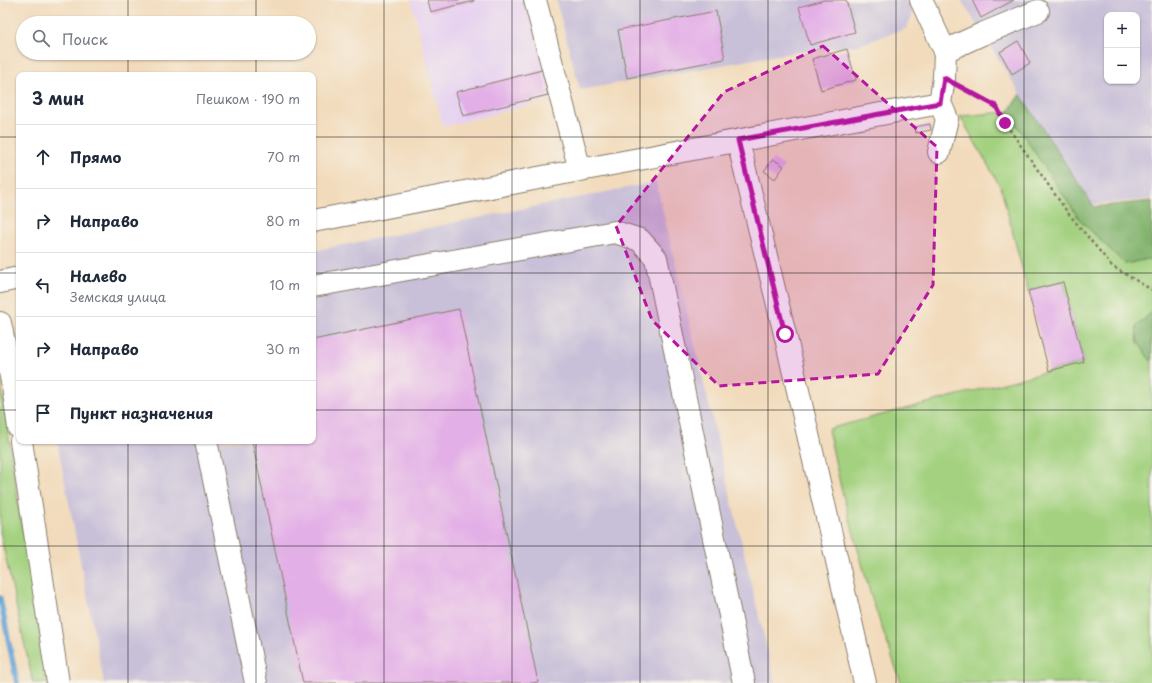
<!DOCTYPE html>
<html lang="ru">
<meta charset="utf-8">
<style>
:root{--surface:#fff;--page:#f2f2f3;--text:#1f2937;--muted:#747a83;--line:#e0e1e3}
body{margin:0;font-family:"Playpen Sans",sans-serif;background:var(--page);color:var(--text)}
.controls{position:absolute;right:12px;top:12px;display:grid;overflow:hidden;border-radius:8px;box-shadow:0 1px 3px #0004}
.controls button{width:36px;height:36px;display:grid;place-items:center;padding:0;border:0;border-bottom:1px solid var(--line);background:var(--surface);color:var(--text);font:20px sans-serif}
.stop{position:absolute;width:12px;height:12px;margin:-9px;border:3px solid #b5179e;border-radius:50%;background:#fff}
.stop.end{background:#b5179e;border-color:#fff;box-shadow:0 1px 4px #0008}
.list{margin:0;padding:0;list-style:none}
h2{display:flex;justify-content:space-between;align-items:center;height:52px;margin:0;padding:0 16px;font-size:17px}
h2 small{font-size:13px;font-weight:400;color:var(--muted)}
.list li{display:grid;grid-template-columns:26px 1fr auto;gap:12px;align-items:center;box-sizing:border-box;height:64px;padding:0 16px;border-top:1px solid var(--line)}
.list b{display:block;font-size:15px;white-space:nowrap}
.list p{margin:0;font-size:13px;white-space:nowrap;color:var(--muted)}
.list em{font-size:13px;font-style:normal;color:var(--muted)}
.icon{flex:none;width:22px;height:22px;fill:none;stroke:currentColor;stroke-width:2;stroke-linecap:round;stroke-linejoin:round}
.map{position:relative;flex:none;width:1152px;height:683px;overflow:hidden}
.search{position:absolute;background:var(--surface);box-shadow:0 1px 3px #0004;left:16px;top:16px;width:300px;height:44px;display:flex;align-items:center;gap:10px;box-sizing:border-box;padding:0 14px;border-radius:22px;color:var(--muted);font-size:15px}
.panel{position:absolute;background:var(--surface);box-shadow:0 1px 3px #0004;left:16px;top:72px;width:300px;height:372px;border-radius:8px}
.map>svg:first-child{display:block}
.built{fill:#e6d2f0}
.industrial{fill:#c8bfd8;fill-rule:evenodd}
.green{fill:#a3d17f;stroke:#60764e}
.forest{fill:#82b36e;stroke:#4f6845}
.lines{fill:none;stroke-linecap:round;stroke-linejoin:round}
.stream{stroke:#61a0d3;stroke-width:5.5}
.building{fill:#e3afe7}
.minor-casing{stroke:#877c6c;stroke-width:24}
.path{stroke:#877c6c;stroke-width:2.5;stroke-dasharray:3 3;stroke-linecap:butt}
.minor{stroke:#fff;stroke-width:22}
.route{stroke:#b5179e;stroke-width:5}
.marked{fill:#b5179e;fill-opacity:0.2;stroke:#b5179e;stroke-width:3;stroke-dasharray:8 5;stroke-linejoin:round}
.grid{fill:none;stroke:#1c1c1c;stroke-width:1;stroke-opacity:0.55}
</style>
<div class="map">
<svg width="1152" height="683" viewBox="0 0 1152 683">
<rect width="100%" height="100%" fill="#f7f3e8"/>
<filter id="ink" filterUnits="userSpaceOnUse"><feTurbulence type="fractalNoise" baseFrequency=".025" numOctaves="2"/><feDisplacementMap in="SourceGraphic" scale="8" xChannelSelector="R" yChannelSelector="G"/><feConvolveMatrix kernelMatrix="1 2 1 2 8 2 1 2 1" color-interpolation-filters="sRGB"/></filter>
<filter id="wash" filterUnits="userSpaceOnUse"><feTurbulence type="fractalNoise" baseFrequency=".012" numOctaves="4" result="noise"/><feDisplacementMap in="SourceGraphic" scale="16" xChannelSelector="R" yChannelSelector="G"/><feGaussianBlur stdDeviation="0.9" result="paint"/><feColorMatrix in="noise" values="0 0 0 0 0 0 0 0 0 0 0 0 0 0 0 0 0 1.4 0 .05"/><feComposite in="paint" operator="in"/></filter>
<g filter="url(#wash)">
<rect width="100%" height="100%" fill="#f2dbbc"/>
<path class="built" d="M411,0H527L552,99L443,127Z"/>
<path class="industrial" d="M556,0H905L913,13L907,28L859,45L783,54L580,90Z
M961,0H1152V199L1090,205ZM1107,15H1137V81H1107Z
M656,182L775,683H104L57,441H313V251Z"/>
<path class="green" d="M1008,112L1080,220L1125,264L1152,258V312L1136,327L1138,342L1150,360L1152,361V683H901L871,596L841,488L828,429L1084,362L1063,282L1028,291L1001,188L960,116Z
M0,376L22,529L36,586L49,683H33L0,532Z"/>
<path class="forest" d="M1020,94L1094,207L1152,201V258L1125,264L1080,220L1008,112Z
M1152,312V361L1150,360L1138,342L1136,327Z"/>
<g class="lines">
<path class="stream" d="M0,598L17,683"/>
</g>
<g id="blocks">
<path class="building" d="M427,0H474V1L430,12Z
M824,0H846L855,32L810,45L799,7Z
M972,0H1014L981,18Z
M716,11L725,59L627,78L618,30Z
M1018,41L1030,63L1012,74L1000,52Z
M847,49L856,80L821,90L812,59Z
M542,70L548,95L463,116L456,92Z
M930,124L931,130L916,133L915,127Z
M773,159L784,166L775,179L764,171Z
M1063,282L1084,362L1049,371L1028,291Z
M459,309L538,682L532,683H303L252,441H313V340Z"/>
</g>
</g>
<g filter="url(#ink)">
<use href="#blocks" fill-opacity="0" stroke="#877c6c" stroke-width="1"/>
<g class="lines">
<g class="minor-casing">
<path id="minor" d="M535,0L580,170
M921,0L945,51L944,78L940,103
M945,51L982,34L1038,11
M738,141L785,334L865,683
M939,152L947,119L940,103
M313,221L580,170L940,103
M0,282L19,278
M313,286L615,232L640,240L656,258L744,683
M0,323L13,386L19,428
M21,441L58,683
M206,441L256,683"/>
</g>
<path class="path" d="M962,87L996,106L1005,123L1068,213L1112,266L1152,290"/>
<use href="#minor" class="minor"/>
</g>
</g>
<g class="lines" filter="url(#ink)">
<path class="route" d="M785,334L738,140L940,103L944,78L996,106L1005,123"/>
</g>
<path class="marked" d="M823,46L937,147L933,285L878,374L719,386L652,320L616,226L724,92Z"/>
<path class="grid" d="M128,0V23M256,0V23M384,0V683M512,0V683M640,0V683M768,0V683M896,0V683M1024,0V683M128,53V75M256,53V75M0,137H19M313,137H1152M0,273H19M313,273H1152M0,410H19M313,410H1152M128,441V683M256,441V683M0,546H1152"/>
</svg>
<div class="controls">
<button>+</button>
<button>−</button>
</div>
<div class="stop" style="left:785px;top:334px"></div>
<div class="stop end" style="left:1005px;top:123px"></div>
<div class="search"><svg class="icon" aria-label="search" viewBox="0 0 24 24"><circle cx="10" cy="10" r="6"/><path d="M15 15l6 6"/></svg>Поиск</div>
<section class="panel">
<h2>3 мин<small>Пешком · 190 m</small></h2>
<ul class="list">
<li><svg class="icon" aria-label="ahead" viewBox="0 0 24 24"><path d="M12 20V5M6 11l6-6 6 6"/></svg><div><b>Прямо</b></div><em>70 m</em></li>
<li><svg class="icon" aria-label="right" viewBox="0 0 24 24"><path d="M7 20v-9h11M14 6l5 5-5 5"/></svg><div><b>Направо</b></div><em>80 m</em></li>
<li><svg class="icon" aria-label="left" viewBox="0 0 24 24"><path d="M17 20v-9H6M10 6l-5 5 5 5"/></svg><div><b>Налево</b><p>Земская улица</p></div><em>10 m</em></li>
<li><svg class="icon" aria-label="right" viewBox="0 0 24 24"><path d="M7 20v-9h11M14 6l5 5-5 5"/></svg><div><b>Направо</b></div><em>30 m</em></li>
<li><svg class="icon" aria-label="arrive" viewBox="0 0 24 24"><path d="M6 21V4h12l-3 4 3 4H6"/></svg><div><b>Пункт назначения</b></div></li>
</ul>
</section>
</div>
